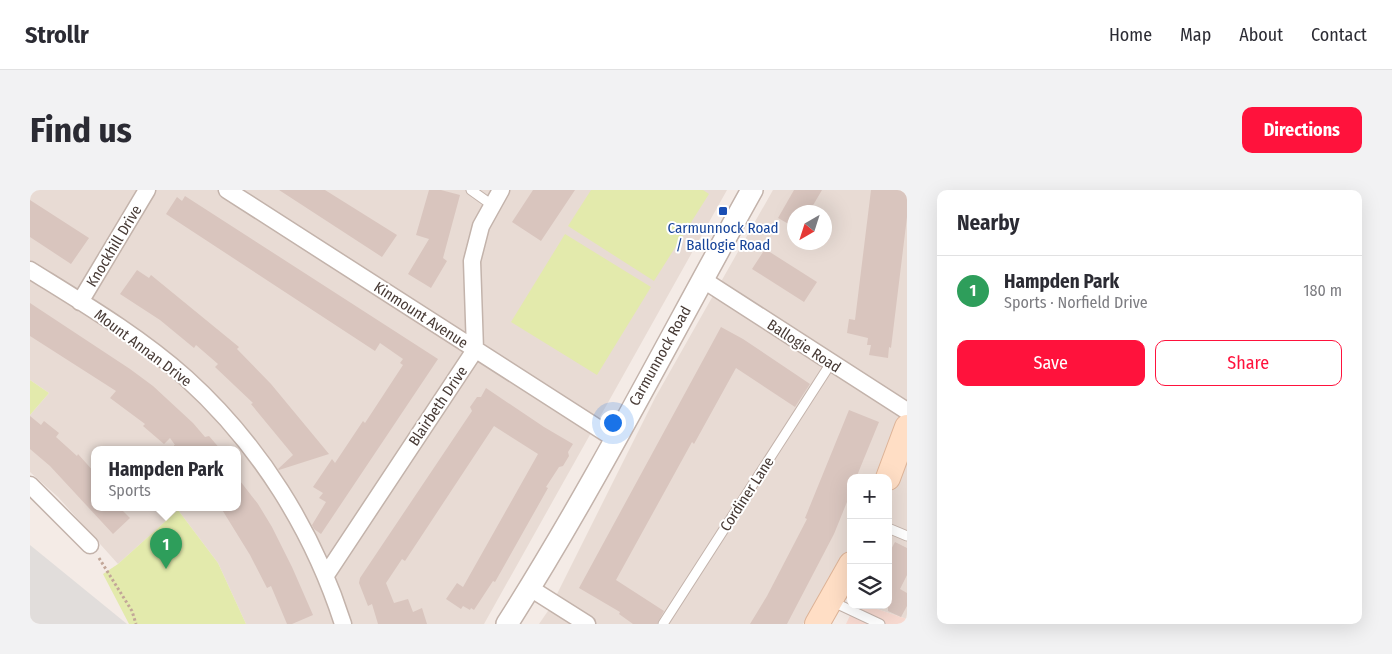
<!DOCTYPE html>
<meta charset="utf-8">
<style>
:root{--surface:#fff;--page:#f2f2f3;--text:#2b2b33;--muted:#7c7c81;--line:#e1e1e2;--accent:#ff123c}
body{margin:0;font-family:"Fira Sans Condensed",sans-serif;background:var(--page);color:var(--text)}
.controls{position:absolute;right:15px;bottom:15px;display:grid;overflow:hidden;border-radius:10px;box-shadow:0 5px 20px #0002}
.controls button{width:45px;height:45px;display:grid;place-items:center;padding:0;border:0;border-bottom:1px solid var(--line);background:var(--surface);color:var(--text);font:25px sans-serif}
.compass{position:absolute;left:757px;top:15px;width:45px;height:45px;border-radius:50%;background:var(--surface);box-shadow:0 5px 20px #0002;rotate:219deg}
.you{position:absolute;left:582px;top:232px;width:18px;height:18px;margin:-12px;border:4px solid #fff;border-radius:50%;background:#1a73e8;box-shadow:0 0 0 8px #1a73e833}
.badge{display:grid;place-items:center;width:32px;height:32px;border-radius:50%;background:var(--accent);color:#fff;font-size:16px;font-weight:700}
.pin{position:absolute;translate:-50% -41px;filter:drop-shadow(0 1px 2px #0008)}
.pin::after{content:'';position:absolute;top:26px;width:18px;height:15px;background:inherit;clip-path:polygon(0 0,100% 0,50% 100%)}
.popup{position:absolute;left:61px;top:256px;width:150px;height:65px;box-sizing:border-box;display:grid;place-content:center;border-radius:10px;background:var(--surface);filter:drop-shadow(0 1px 4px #0005);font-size:16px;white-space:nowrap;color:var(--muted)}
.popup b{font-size:19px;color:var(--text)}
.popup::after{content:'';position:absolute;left:50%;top:100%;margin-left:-10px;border:10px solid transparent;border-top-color:var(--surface)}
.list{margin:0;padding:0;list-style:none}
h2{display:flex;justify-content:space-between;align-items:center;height:65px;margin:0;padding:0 20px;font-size:21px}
h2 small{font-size:16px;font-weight:400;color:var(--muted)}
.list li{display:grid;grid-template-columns:32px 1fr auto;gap:15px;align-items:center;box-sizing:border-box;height:70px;padding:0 20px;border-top:1px solid var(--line)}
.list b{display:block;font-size:19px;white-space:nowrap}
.list p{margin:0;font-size:16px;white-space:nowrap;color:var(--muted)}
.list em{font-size:16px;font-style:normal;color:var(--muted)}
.actions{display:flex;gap:10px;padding:15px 20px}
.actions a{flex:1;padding:11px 0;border:1px solid var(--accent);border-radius:10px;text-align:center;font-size:18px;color:var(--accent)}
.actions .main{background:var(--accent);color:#fff}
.icon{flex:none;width:28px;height:28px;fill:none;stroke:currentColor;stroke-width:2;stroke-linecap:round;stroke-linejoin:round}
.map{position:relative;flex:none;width:877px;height:434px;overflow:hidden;border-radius:10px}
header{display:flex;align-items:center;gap:30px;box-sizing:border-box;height:70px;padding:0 25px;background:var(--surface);border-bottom:1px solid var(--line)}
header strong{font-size:24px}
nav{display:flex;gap:28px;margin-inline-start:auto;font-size:18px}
.intro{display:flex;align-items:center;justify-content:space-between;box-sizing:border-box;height:120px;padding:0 30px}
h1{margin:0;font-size:35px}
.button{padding:12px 22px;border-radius:10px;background:var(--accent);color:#fff;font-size:18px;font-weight:700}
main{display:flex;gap:30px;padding:0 30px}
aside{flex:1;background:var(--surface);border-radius:10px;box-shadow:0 5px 20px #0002}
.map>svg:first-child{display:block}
.residential{fill:#e8dbd4;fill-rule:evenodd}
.commercial{fill:#f7d9d0}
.green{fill:#e3eaac}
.parking{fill:#e1dddb}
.building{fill:#d9c5be}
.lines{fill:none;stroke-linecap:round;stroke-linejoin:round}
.service-casing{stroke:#c3b3ab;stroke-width:11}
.minor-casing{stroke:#c3b3ab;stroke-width:19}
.tertiary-casing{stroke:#c3b3ab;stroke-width:24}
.secondary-casing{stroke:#ddb397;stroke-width:26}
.path{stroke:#c2a698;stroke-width:3;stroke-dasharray:2.5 2.5;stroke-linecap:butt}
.service{stroke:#fff;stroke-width:9}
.minor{stroke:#fff;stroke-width:16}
.tertiary{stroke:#fff;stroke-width:21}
.secondary{stroke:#ffdec5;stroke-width:24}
.transit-dot{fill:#1a4fb4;stroke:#fff;stroke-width:2}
.labels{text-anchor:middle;stroke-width:4;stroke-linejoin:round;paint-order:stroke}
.transit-label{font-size:15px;fill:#164399;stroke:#fff}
.street-label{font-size:15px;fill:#473a35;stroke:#fff}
</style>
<header>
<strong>Strollr</strong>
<nav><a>Home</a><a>Map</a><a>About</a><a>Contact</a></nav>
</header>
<div class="intro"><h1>Find us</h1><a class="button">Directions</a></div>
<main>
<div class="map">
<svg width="877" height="434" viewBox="0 0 877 434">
<rect width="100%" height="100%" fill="#f4ebe6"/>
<path class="residential" d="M0,0H697L454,434H216L188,373L148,320L88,374L28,307L0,282V225L19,203L0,190ZM65,260H207V318H65Z
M743,0H877V429L835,415H858V288H821V410L793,401L773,434H509L520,418L625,208ZM764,22H794V52H764Z"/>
<path class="commercial" d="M825,415H835L877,429V434H816Z"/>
<path class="green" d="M561,0H673L679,4L624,91L538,36Z
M535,44L621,97L567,185L481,132Z
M0,190L19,203L0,225Z
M148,320L188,373L216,434H99L73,384L88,374Z"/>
<path class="parking" d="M0,355L97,434H0Z"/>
<path class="building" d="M249,0H295L367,45L352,67Z
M399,0H411L430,5L413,68L417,71L401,98L378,84L399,49L386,45Z
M503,0H545L511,51L482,32Z
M764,0H792L779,22H764V37L748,28Z
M841,0H877V27L861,158L859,157L858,168L839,165L841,155H837L838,148L817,143L819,129L825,130Z
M155,6L408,169L291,344L284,339L282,335L296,312L289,308L293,303L283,297L302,269L305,273L333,231L335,233L373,175L370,173L373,169L350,153L345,161L136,24L147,7L152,11Z
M0,10L59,48L41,74L0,47Z
M735,59L787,92L774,112L722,79Z
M107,80L119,88L121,85L209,157L207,159L241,194L299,264L249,280L248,279L263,265L221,214L223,213L185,177L188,174L166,155L164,158L130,130L90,104Z
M0,113L100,179L123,196L163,233L175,247L179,246L191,260H144V255H145L140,248L134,254L113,236L115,234L80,208L86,201L0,146Z
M691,137L713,149L780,194L765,217L706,178L664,254L662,252L586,390L634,421L627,434H603L589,424L590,422L549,398Z
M456,198L514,237L543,254L538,262L539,266L533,276L529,277L516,297L518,298L465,392L463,391L444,420L441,418L440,420L433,416L431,419L416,409L427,393L433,397L508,264L464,236L375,371L372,369L356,393L364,413L378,409L383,422L392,418L397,434H348L342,414L338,416L329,393L330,388L442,221L440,217L447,207H451Z
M819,220L849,232L826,288H821V302L804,344L757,434H720L737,406L777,329L775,328Z
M0,226L11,235L14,231L29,243L26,247L47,266L48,264L65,283V318H90L100,328L83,344L20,276L0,259Z
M207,287L228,314L242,337L262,377L283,425L262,434H257L241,396L237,398L220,365L191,318H207Z
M865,352L877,358V385L870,399L877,403V416L871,427L858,421V365Z"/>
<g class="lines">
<g class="service-casing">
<path id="service" d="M441,0L462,15
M858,338L877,346
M801,411L850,434
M633,434L801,173"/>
</g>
<g class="minor-casing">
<path id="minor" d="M197,0L585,249
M0,80C53,113 109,146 156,188C229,254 283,340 313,434
M672,89L877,221
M50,112L117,0
M0,295L60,355
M296,385L445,160L442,71L451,36L471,0
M500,398L557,434"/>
</g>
<g class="tertiary-casing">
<path id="tertiary" d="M477,434C566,294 641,145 722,0"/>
</g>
<g class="secondary-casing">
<path id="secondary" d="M858,288L877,237
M787,434L821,374"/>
</g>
<path class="path" d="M69,368L102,421L106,434"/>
<use href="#service" class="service"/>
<use href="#minor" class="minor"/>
<use href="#tertiary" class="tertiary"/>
<use href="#secondary" class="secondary"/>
</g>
<rect class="transit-dot" x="688" y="16" width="10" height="10" rx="2.5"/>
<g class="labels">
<g class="transit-label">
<text x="693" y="43">Carmunnock Road<tspan x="693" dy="17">/ Ballogie Road</tspan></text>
</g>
<g class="street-label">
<text transform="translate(84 56) rotate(-59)" y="5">Knockhill Drive</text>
<text transform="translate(391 125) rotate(33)" y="5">Kinmount Avenue</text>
<text transform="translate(774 156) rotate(33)" y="5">Ballogie Road</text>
<text transform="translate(113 158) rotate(37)" y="5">Mount Annan Drive</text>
<text transform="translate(630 166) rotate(-61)" y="5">Carmunnock Road</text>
<text transform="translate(408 216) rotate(-56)" y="5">Blairbeth Drive</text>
<text transform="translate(717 304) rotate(-57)" y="5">Cordiner Lane</text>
</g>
</g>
</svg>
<div class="controls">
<button>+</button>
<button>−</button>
<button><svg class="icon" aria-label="layers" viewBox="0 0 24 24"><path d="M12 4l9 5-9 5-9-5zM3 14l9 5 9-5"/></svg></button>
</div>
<svg class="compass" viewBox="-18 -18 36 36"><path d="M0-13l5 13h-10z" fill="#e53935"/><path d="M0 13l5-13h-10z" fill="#7c7c81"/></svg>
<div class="you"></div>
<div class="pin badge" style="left:136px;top:379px;background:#2e9e5b">1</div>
<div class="popup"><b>Hampden Park</b>Sports</div>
</div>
<aside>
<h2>Nearby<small></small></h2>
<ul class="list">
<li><span class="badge" style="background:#2e9e5b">1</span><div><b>Hampden Park</b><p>Sports · Norfield Drive</p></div><em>180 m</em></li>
</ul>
<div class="actions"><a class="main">Save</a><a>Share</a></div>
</aside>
</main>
